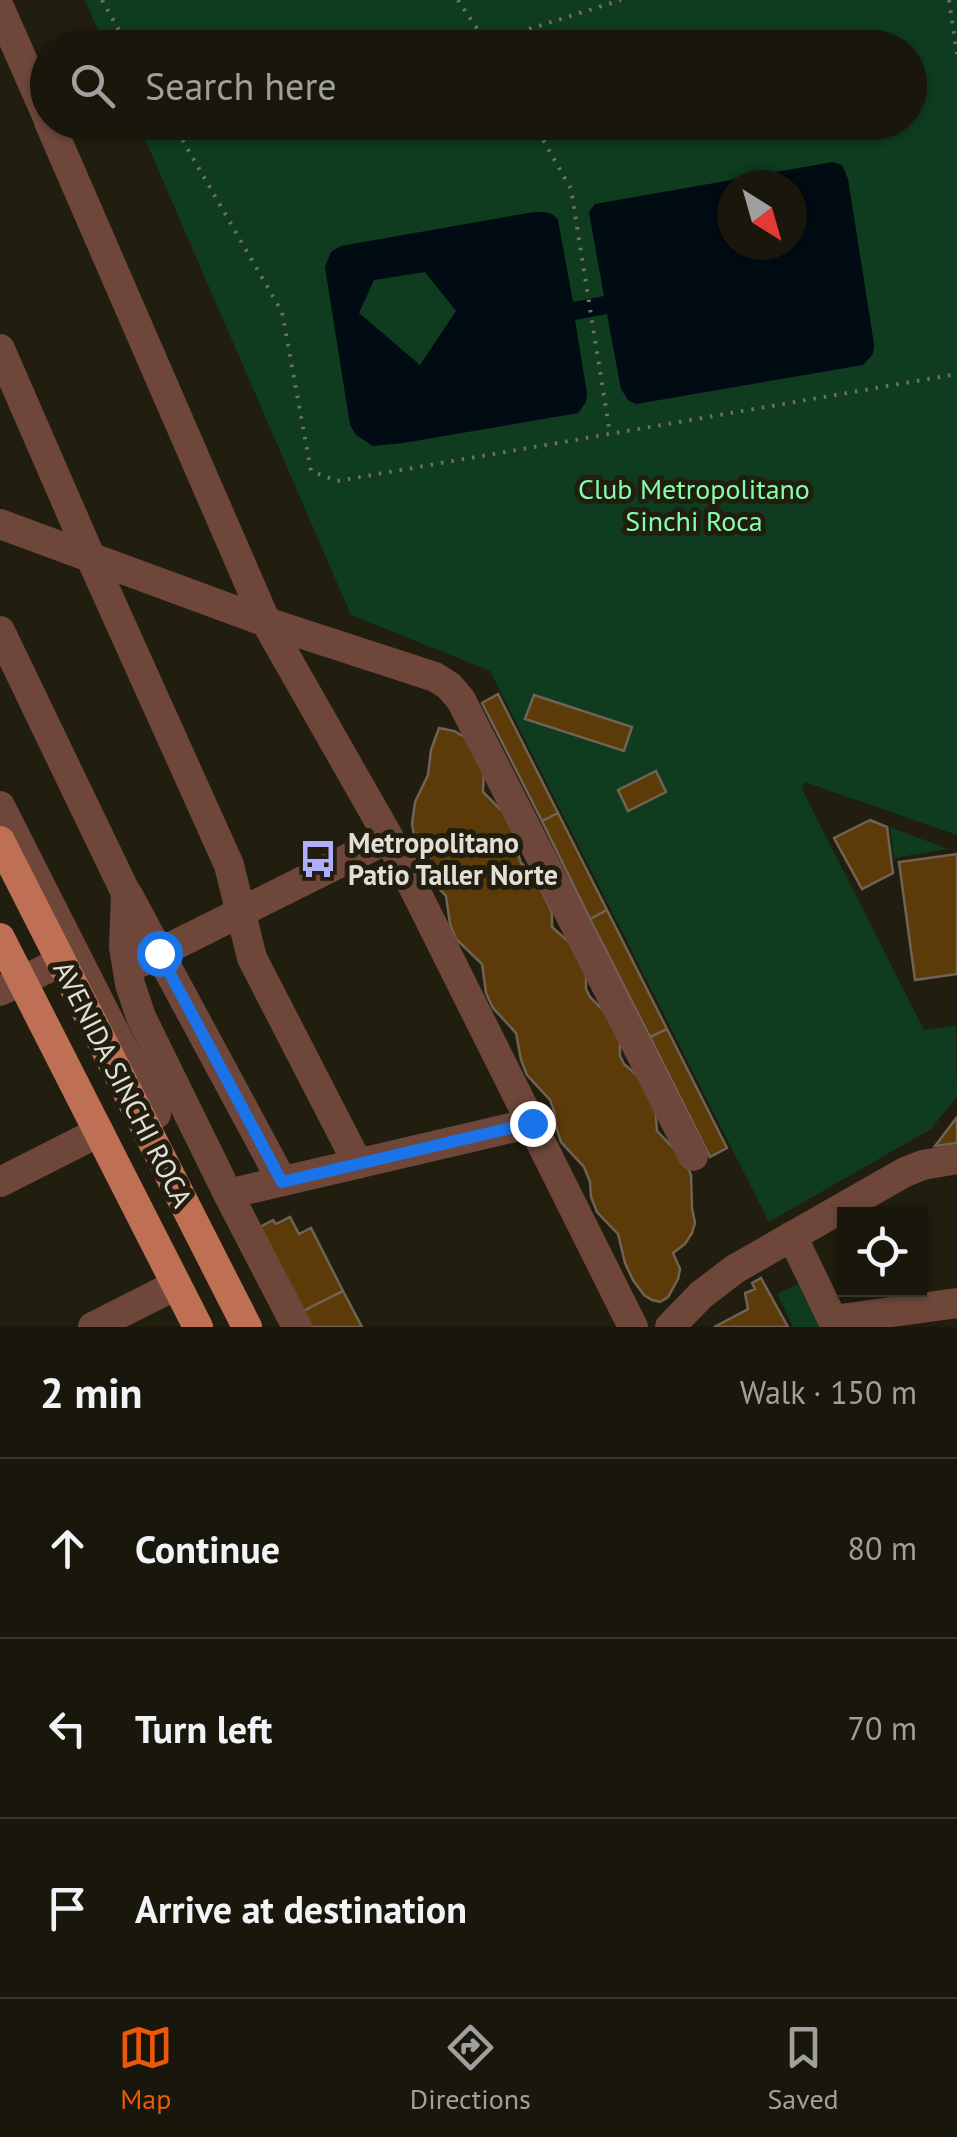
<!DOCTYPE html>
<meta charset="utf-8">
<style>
:root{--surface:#19160b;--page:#221f14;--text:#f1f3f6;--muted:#9f9f9d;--line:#37352c;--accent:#ea580c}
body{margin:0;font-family:"PT Sans",sans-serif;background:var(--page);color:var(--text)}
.controls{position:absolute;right:30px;bottom:30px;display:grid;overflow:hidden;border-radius:0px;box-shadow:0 2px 8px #0004}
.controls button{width:90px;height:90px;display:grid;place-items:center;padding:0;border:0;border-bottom:2px solid var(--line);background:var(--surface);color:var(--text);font:50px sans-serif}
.compass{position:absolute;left:717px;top:170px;width:90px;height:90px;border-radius:50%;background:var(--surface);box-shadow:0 2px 8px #0004;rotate:143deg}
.stop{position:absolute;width:30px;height:30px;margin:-22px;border:8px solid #1a73e8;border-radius:50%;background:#fff}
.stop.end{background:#1a73e8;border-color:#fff;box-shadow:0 2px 10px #0008}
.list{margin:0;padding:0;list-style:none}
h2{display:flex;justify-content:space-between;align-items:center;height:130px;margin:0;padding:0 40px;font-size:42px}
h2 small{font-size:32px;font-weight:400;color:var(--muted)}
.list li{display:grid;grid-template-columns:65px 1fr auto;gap:30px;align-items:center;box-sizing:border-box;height:180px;padding:0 40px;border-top:2px solid var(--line)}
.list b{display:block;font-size:38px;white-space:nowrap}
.list em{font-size:32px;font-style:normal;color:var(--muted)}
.icon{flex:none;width:55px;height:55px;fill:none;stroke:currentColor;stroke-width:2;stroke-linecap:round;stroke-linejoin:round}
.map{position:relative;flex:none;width:957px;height:1327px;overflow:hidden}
.search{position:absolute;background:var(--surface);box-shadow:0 2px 8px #0004;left:30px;right:30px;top:30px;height:110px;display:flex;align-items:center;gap:25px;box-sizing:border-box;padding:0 35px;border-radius:55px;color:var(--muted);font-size:38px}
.sheet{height:670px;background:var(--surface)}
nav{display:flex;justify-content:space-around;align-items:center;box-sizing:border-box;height:140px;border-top:2px solid var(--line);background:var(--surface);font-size:28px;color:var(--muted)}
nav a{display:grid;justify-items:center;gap:5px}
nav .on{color:var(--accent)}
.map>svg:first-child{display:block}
.green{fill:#0f3b1f;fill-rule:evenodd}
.water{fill:#010b13;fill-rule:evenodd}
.building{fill:#5d3b09;stroke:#6f6355;stroke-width:2.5}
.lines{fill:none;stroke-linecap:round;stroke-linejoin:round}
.path{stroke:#726e62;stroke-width:4;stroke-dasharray:2.5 8;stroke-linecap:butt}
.minor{stroke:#6e473a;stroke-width:30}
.major{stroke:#bf6f54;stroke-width:30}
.route{stroke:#1a73e8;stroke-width:12}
.labels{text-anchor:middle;stroke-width:10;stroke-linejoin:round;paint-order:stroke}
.park-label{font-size:28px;fill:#85feab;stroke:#211d0f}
.poi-label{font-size:28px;font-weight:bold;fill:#e2dfd6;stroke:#211d0f;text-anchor:start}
.street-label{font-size:28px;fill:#e2dfd6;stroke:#211d0f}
</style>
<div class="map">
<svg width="957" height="1327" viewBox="0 0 957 1327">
<rect width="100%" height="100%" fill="#211d0f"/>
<path class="green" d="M85,0H957V835L805,782L802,789L924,1030L956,1025L957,1097L931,1129L769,1222L490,671L351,615L138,123L910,122V48L105,47ZM732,185H792V245H732Z
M890,827L948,849L894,858Z
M798,1284L820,1327H793L777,1294Z"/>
<path class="water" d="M833,162L842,165L848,179L874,344L873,354L863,365L636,404L628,400L621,389L607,314L575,320L587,393L586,402L578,413L403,443L373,446L356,435L350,425L325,267L331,252L341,246L534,212C544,212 552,211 558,220L573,302L604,296L589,212L595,204ZM732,185H792V245H732ZM425,272L456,311L420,365L359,313L374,280Z"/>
<path class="building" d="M498,694L558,813L542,821L482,703Z
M534,695L632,727L624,751L525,719Z
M439,728L454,731L468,739L484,768L483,792L511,820L518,836V854L521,863L533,873L552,912V927L569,942L586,971V989L590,997L603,1010L620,1038V1056L624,1064L638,1076L655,1105L657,1131L684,1159L691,1175L692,1208L695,1223L692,1233L685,1244L673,1253L680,1269L678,1279L668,1297L660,1302L652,1300L644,1295L633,1280L625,1263L618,1234L597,1212L591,1197L590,1182L584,1167L561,1142L556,1127L554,1111L550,1100L527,1075L521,1060L516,1033L493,1008L486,993L482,964L456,939L450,924L446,896L424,873L418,858L412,824L415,802L428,775L431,750Z
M656,771L666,792L628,811L618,790Z
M558,813L607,910L590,919L542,821Z
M870,820L887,827L893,873L862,889L834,838Z
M957,854V974L915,980L899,862Z
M607,910L667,1029L650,1037L590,919Z
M667,1029L727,1148L710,1157L650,1037Z
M957,1117V1143L935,1146Z
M290,1217L299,1234L311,1228L343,1291L301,1312L258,1228L273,1220L276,1224Z
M761,1278L788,1327H714L748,1309L745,1293L755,1289L752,1283Z
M343,1291L362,1327H309L301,1312Z"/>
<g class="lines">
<path class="path" d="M102,0L129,48
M458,0L490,48
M949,0L957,54
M469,48L621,0
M172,122L282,312L311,471L337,481L957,374
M533,122L571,189L610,434
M181,136L224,122"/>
<path class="minor" d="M0,9L48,118
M49,122L266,622L389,838L633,1327
M0,349L90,556L229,865L252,958L358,1164
M0,524L266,622L435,677L449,686L461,700L693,1156
M0,631L126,893L124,947L130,984L141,1017L228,1194L297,1327
M0,806L156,1114
M128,895L282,1181
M141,962L389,838
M0,991L61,962
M0,1182L99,1132
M228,1194L532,1123
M792,1236L836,1327
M833,1320L957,1303
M93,1327L176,1285
M670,1327L701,1295L735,1269L905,1172L923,1165L957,1159"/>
<path class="major" d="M0,841L247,1327
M0,938L198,1327"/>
</g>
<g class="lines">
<path class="route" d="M159,953L282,1182L532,1123"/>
</g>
<defs>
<g id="bus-bare" transform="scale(3)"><path d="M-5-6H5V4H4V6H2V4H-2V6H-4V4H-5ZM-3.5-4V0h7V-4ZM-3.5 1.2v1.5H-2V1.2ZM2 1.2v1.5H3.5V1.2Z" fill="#afaefa" stroke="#211d0f" stroke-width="2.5" paint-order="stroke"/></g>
</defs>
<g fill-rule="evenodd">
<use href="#bus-bare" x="318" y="859"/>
</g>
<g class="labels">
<g class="park-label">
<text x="694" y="499">Club Metropolitano<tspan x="694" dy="32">Sinchi Roca</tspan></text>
</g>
<g class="poi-label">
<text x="348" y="853">Metropolitano<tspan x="348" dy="32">Patio Taller Norte</tspan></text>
</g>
<g class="street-label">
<text transform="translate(123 1084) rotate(63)" y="10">AVENIDA SINCHI ROCA</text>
</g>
</g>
</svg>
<div class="controls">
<button><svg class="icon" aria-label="locate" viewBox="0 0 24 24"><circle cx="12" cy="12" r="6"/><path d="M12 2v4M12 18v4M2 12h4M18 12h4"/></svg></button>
</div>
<svg class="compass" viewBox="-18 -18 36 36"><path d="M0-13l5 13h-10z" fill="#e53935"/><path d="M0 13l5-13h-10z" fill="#9f9f9d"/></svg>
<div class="stop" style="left:159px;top:953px"></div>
<div class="stop end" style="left:532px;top:1123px"></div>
<div class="search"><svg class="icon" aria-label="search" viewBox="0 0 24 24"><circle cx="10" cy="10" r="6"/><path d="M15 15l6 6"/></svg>Search here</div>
</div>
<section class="sheet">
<h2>2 min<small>Walk · 150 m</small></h2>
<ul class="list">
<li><svg class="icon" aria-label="ahead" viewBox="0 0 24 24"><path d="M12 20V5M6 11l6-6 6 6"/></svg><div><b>Continue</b></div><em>80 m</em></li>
<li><svg class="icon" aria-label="left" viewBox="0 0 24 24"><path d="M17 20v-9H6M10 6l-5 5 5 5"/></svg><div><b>Turn left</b></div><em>70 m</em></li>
<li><svg class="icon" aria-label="arrive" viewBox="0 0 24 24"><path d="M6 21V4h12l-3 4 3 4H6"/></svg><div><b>Arrive at destination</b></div></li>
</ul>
</section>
<nav>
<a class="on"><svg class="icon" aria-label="map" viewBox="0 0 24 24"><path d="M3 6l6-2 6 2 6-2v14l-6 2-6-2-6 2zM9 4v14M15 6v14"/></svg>Map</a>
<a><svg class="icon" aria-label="directions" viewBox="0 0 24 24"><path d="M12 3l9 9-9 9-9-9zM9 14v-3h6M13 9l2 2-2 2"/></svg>Directions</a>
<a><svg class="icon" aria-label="saved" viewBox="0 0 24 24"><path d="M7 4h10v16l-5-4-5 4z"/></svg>Saved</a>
</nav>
